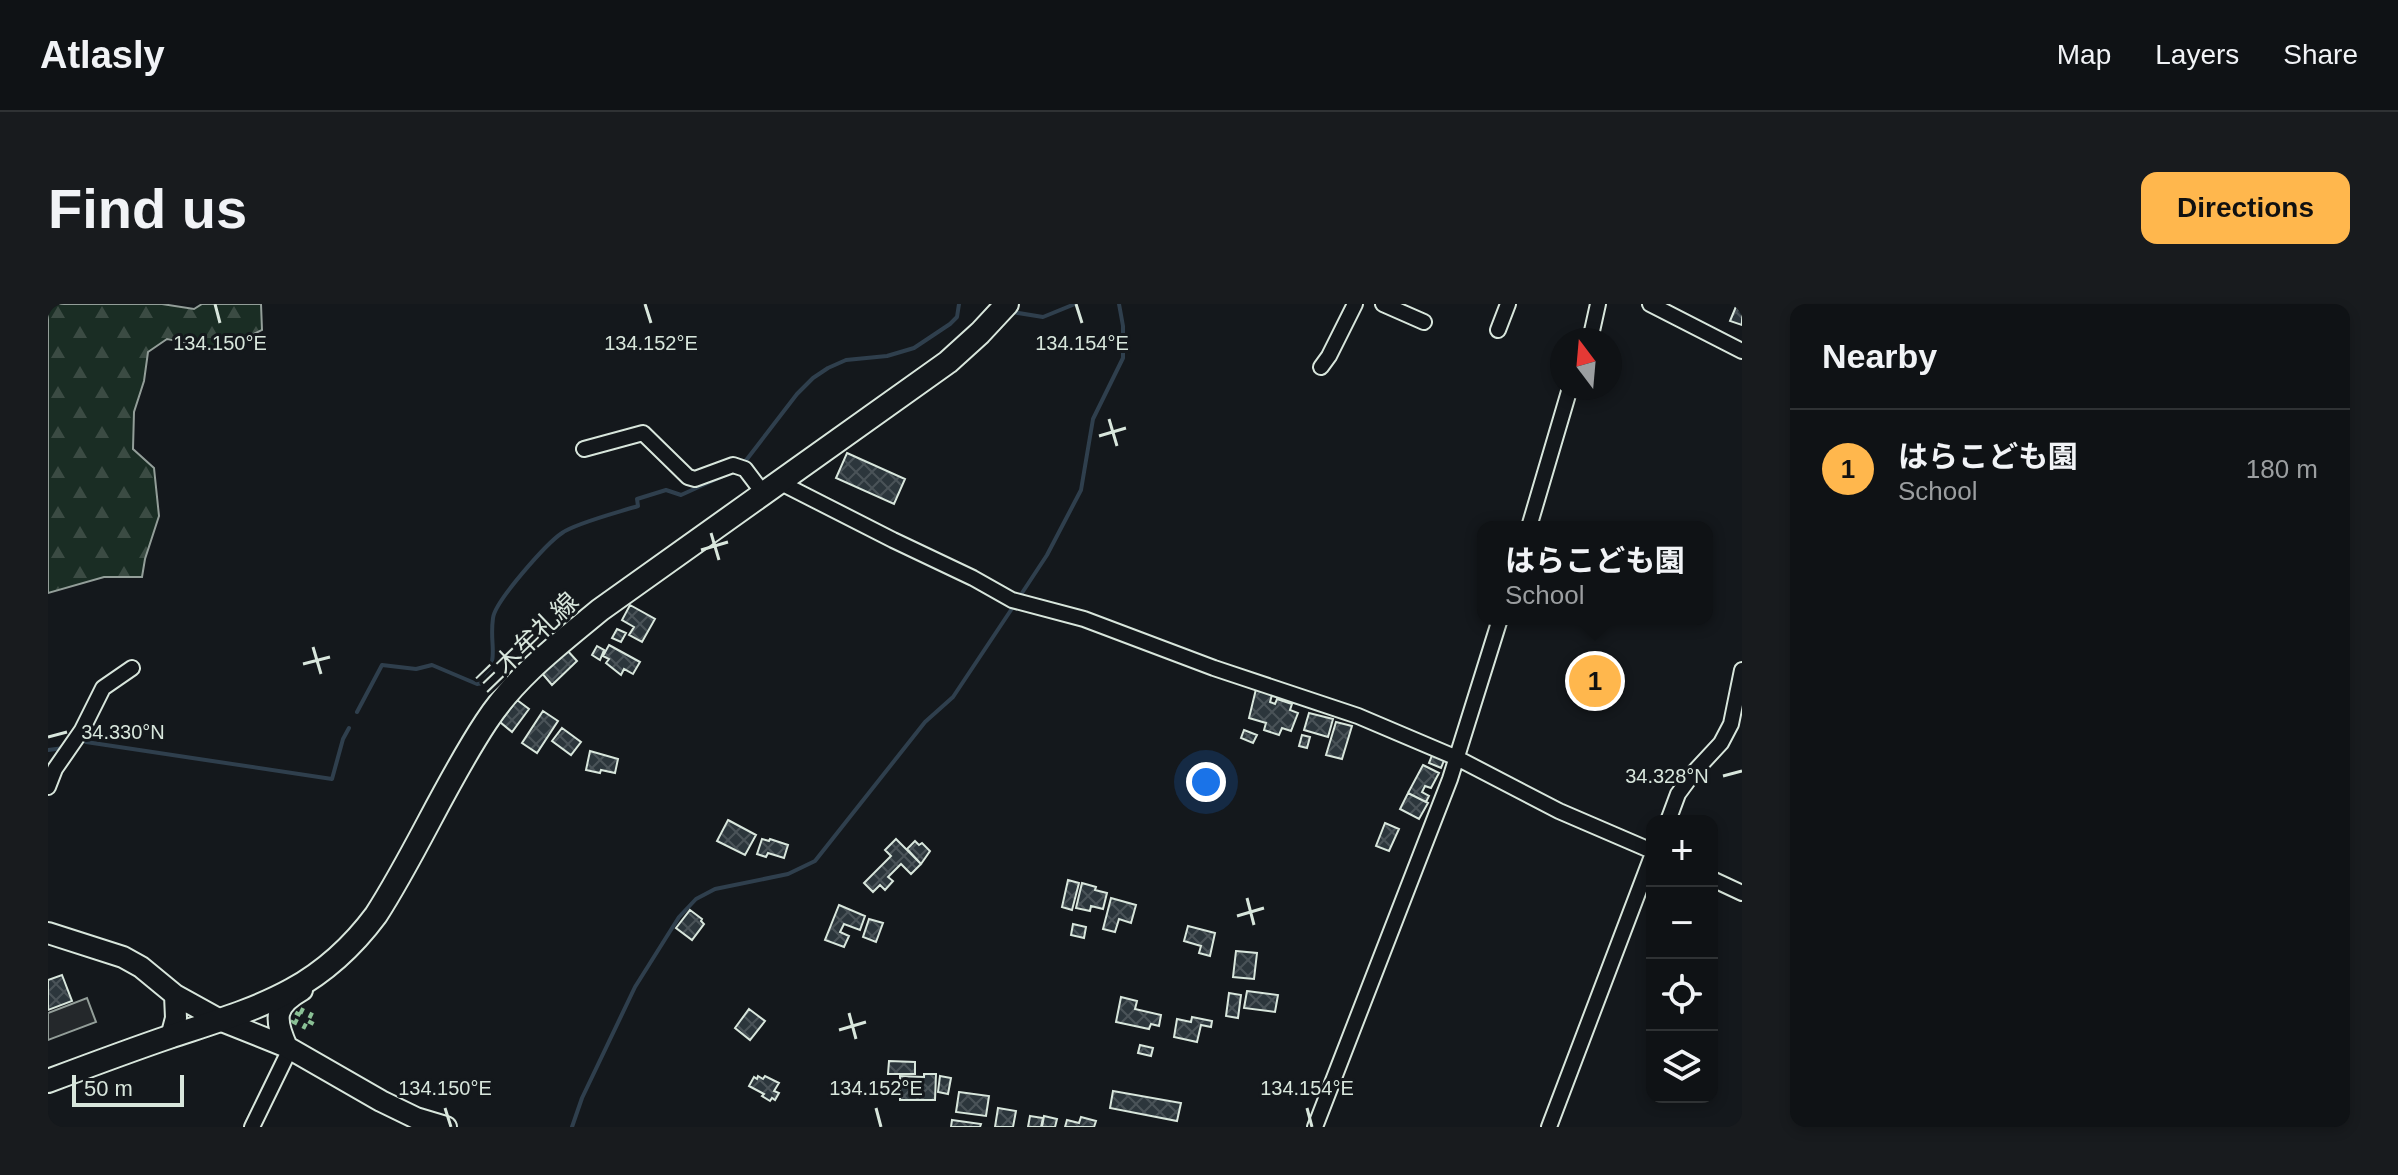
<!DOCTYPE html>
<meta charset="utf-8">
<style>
:root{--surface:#0f1215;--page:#181b1e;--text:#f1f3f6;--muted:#9b9ea0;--line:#2f3234;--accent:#ffb74d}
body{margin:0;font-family:Helvetica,"Noto Sans JP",sans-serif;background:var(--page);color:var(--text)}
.controls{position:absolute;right:24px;bottom:24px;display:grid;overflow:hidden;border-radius:16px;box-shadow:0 4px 12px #0003}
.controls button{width:72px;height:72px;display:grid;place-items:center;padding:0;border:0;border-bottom:2px solid var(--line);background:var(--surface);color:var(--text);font:40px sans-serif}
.compass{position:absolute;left:1502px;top:24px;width:72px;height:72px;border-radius:50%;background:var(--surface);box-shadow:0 4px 12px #0003;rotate:344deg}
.scale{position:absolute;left:24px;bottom:20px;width:112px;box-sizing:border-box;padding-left:8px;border:4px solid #d8e6dc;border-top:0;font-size:22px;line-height:28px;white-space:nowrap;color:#d8e6dc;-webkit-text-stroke:6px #14181c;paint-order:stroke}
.you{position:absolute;left:1158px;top:478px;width:28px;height:28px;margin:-20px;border:6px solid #fff;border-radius:50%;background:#1a73e8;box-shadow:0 0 0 12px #1a73e833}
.badge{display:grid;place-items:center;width:52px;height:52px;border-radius:50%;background:var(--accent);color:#111;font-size:26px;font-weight:700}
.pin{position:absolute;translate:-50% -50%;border:4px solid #fff;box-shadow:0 2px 8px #0006}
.popup{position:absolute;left:1429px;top:217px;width:236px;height:104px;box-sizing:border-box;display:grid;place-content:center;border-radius:16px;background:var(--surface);filter:drop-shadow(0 2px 6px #0005);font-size:26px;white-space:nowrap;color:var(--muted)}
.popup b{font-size:30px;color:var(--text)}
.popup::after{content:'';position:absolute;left:50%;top:100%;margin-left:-16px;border:16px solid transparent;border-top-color:var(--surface)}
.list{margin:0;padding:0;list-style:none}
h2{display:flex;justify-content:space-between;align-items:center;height:104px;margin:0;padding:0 32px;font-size:34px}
h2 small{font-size:26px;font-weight:400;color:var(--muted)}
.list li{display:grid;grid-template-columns:52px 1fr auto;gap:24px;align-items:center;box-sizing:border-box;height:120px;padding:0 32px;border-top:2px solid var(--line)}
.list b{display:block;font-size:30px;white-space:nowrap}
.list p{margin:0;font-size:26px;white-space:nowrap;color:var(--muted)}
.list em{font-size:26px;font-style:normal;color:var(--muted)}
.icon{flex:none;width:44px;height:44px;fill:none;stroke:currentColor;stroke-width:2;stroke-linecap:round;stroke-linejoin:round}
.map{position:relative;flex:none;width:1694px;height:823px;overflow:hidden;border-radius:16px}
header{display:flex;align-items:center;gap:48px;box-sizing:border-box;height:112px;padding:0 40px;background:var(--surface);border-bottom:2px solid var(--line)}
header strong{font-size:38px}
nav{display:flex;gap:44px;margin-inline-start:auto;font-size:28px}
.intro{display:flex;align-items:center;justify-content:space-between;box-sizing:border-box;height:192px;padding:0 48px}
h1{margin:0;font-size:56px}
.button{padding:20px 36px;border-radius:16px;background:var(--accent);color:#111;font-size:28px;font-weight:700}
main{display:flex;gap:48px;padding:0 48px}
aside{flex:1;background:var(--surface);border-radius:16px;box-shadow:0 4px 12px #0003}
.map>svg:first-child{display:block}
.forest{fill:url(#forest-firs);stroke:#939e99;stroke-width:2}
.parking{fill:#24282b;stroke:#939e99;stroke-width:2}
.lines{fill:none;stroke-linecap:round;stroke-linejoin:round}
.stream{stroke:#2f3f4d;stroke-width:4}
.building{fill:url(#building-cross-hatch);stroke:#d8e6dc;stroke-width:2}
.street-casing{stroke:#d8e6dc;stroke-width:18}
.secondary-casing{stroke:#d8e6dc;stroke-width:24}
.primary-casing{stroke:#d8e6dc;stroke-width:26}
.street{stroke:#14181c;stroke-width:14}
.secondary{stroke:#14181c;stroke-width:20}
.primary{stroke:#14181c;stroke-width:22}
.hedge{stroke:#8ac095;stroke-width:6;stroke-dasharray:4 6;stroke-linecap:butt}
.ticks{fill:none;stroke:#d8e6dc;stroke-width:3}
.labels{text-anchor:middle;stroke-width:6;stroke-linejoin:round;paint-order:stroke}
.street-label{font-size:26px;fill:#d8e6dc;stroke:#14181c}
.ticks-label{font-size:20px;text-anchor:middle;fill:#d8e6dc;stroke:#14181c;stroke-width:6;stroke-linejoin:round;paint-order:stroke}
</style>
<header>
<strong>Atlasly</strong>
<nav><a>Map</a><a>Layers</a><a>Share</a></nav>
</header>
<div class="intro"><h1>Find us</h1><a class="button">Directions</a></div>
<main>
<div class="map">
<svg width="1694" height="823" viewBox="0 0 1694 823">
<defs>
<pattern id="forest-firs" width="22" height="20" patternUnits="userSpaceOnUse" patternTransform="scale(2)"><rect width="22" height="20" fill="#1a2d24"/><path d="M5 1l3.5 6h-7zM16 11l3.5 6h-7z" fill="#3b4b43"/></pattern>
<pattern id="building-cross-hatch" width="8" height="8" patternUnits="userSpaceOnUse" patternTransform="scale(2)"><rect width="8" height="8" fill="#2c363c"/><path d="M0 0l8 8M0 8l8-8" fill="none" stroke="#4a5358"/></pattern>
</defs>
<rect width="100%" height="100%" fill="#14181c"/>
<path class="forest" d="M0,0H114L146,5L154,0H213L214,26L175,45L119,35L100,48L96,77L86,108L85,145L106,164L111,212L97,255L94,273H56L0,289Z"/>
<path class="parking" d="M39,694L48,718L0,736V709Z"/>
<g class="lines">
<path class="stream" d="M964,8L995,13L1027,0
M696,159L749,90L765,74L780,64L798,56L839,52L866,44L902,20L909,13L911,0
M972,292L999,251L1033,186L1045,115L1075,54V22L1071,0
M309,408L334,361L368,365L384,361L429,380L435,379C452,351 441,343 445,314C447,297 499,239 514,229C528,219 572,208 590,202L589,195L618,186L633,191L675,172
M38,438L284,475L295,435L301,424
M0,446L16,444
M524,823L534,794L587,683L631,613L648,595L667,585L740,570L767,557L877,418L905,393L967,300"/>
</g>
<path class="building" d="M1689,0H1694V21L1682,17Z
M799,149L857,175L846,200L788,174Z
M582,301L607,315L594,338L581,331L586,323L574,316Z
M569,325L578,329L573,338L564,334Z
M561,341L592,358L585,370L576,365L573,371L558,359L561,355L555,352Z
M549,342L556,346L552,356L544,351Z
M518,345L529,357L504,381L493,368Z
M1208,385L1224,391L1222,398L1227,400L1229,395L1244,400L1242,406L1250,409L1243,427L1234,424L1231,431L1216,426L1218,419L1201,414Z
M469,396L481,405L464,428L452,418Z
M495,407L510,417L489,449L474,439Z
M1261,409L1285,415L1280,433L1256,426Z
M1288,418L1304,422L1294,455L1278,451Z
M514,424L533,438L523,451L504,437Z
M1196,426L1209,431L1205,439L1193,434Z
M1254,431L1262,433L1259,444L1251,442Z
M542,447L570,455L567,469L553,466L552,469L538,466Z
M1385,449L1397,454L1393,464L1381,459Z
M1375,461L1391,469L1383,484L1377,482L1374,488L1381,492L1378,498L1360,489Z
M1360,489L1380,499L1371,515L1352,505Z
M680,516L708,531L697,551L669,537Z
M1337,519L1351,525L1341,547L1328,542Z
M714,535L721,537L722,535L740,541L736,554L720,549L718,553L709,550Z
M848,535L873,560L863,570L853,560L840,573L845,577L837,586L832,581L825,588L816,579L843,552L837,546Z
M867,537L871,541L874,539L882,547L873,560L859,545Z
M1020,576L1031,579L1024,606L1014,603Z
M1034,579L1048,583L1047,586L1059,589L1055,605L1043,602L1042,607L1028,604Z
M1063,594L1088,601L1083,619L1071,615L1067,628L1055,625Z
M791,601L817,612L812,626L796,620L792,628L801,632L796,643L777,636Z
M642,606L654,615L653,617L656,620L644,636L628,624Z
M821,615L835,619L828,638L815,633Z
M1025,620L1038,623L1036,634L1023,631Z
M1140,622L1167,629L1162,652L1151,649L1153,642L1136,637Z
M1188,647L1209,649L1206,675L1185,673Z
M14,671L24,697L0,706V676Z
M1199,687L1230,691L1227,708L1196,704Z
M1181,689L1193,691L1190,714L1178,712Z
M1073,693L1089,697L1087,705L1113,711L1111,722L1103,720L1101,725L1068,718Z
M701,705L717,717L702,736L687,724Z
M1144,713L1164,717L1163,723L1153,721L1149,738L1126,733L1129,715L1143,718Z
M1092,741L1105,744L1103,752L1090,749Z
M841,757L867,758V770H840Z
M876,770H888L887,796H852V772L876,773Z
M710,772L715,775L717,772L731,779L726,787L731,789L727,796L724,794L722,797L714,792L716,790L701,782L706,773L709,775Z
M892,772L903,774L900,790L890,788Z
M1065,787L1133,799L1129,817L1062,804Z
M911,788L941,792L938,812L908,808Z
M950,804L968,807L965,823H947Z
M982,812L995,814L993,823H980Z
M996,812L1009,815L1007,823H994Z
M1033,813L1048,817L1046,823H1017L1019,816L1031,819Z
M904,816L933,820L932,823H903Z"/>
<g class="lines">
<g class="street-casing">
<path id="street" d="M1335,0L1376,18
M1602,0L1694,47
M1450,26L1460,0
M1542,36L1550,0
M1273,63L1281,52L1307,0
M536,145L595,129L640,173L647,175L685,161L697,165L716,190
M733,179L845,236L925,274L964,296L1036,315L1166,364L1310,412L1409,454L1511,507L1604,547
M1481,223L1522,84
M0,483L7,465L34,426L55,384L84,364
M1620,517L1630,490L1647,467L1673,439L1683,420L1694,366
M1664,575L1694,589
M204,823L242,745
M1267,823L1402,475L1452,315
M1501,823L1604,552"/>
</g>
<g class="secondary-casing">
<path id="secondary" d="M0,629L75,653L93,663L127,691L174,717L239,743L333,797L368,814L398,823
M123,733L128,714L127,691
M239,743C226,714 226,702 254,686"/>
</g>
<g class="primary-casing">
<path id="primary" d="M0,777C40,762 80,747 121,733C208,704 270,689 328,611C368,549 397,480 438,418C467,373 511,340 552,306L900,58L932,29L959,0"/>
</g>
<use href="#street" class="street"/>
<use href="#secondary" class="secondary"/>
<use href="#primary" class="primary"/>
<path class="hedge" d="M252,706L266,713L260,724L246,717Z"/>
</g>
<path class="ticks" d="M167,0L172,19M597,0L603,19M1028,0L1034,19M1061,115L1069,142M1051,132L1078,124M663,229L671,256M653,246L680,238M265,343L273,370M255,360L282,353M0,433L19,428M1675,472L1694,467M1199,594L1206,621M1189,612L1216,604M801,709L808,735M791,726L818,718M397,804L403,823M828,804L833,823M1259,804L1264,823"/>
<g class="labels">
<g class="street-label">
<text transform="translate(479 338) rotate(-44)" y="9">三木牟礼線</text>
</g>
</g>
<g class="ticks-label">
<text x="172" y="46">134.150°E</text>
<text x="603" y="46">134.152°E</text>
<text x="1034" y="46">134.154°E</text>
<text x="75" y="435">34.330°N</text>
<text x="1619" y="479">34.328°N</text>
<text x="397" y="791">134.150°E</text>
<text x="828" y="791">134.152°E</text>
<text x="1259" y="791">134.154°E</text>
</g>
</svg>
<div class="controls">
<button>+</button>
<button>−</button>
<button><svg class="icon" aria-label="locate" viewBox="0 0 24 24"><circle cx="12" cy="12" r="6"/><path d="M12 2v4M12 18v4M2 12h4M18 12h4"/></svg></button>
<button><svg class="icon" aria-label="layers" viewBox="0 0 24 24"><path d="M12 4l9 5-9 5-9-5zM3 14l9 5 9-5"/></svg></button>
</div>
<svg class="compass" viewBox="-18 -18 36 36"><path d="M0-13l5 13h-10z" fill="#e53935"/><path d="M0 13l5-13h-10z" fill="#9b9ea0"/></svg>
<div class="scale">50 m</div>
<div class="you"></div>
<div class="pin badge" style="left:1547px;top:377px">1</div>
<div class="popup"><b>はらこども園</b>School</div>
</div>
<aside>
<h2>Nearby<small></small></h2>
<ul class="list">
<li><span class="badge">1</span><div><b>はらこども園</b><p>School</p></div><em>180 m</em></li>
</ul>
</aside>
</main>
